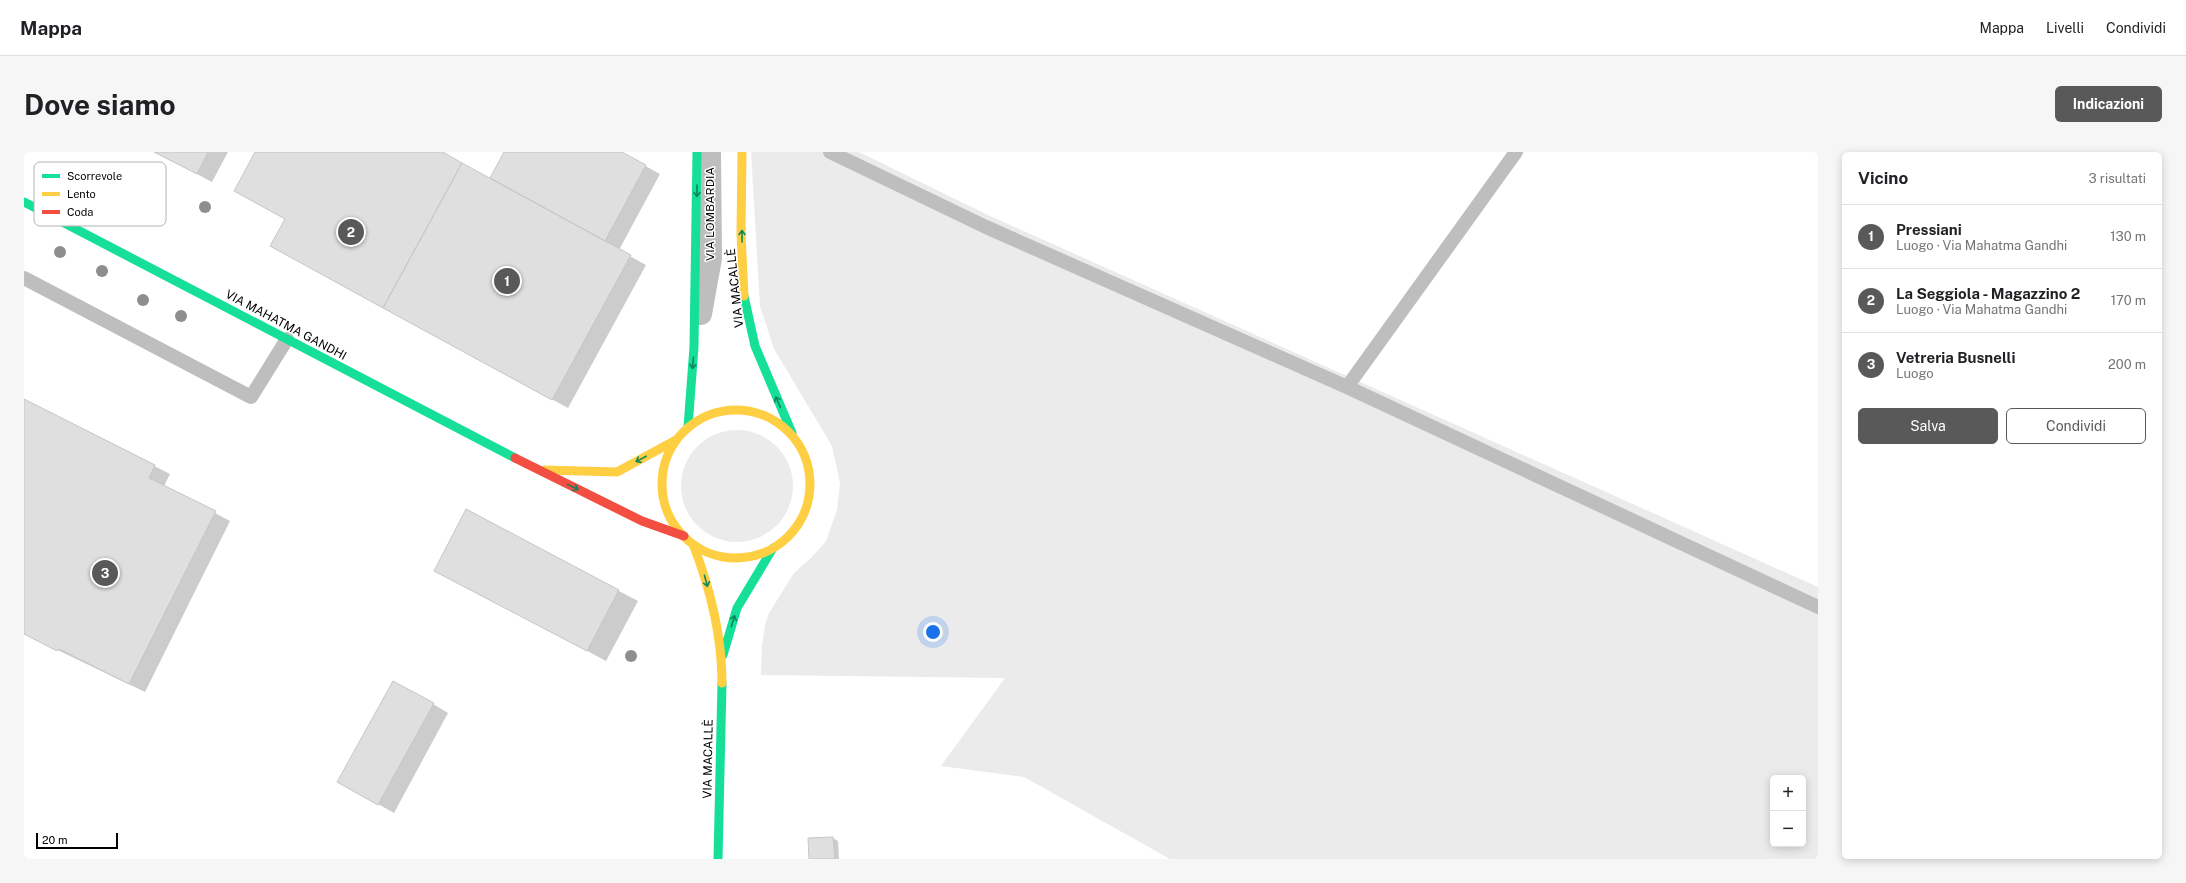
<!DOCTYPE html>
<html lang="it">
<meta charset="utf-8">
<style>
:root{--surface:#fff;--page:#f6f6f6;--text:#202124;--muted:#757577;--line:#e0e0e0;--accent:#595959}
body{margin:0;font-family:"Public Sans",sans-serif;background:var(--page);color:var(--text)}
.controls{position:absolute;right:12px;bottom:12px;display:grid;overflow:hidden;border-radius:6px;box-shadow:0 2px 10px #0003}
.controls button{width:36px;height:36px;display:grid;place-items:center;padding:0;border:0;border-bottom:1px solid var(--line);background:var(--surface);color:var(--text);font:20px sans-serif}
.scale{position:absolute;left:12px;bottom:10px;width:82px;box-sizing:border-box;padding-left:4px;border:2px solid #000;border-top:0;font-size:11px;line-height:14px;white-space:nowrap;color:#000;-webkit-text-stroke:3px #fff;paint-order:stroke}
.you{position:absolute;left:909px;top:480px;width:14px;height:14px;margin:-10px;border:3px solid #fff;border-radius:50%;background:#1a73e8;box-shadow:0 0 0 6px #1a73e833}
.badge{display:grid;place-items:center;width:26px;height:26px;border-radius:50%;background:var(--accent);color:#fff;font-size:13px;font-weight:700}
.pin{position:absolute;translate:-50% -50%;border:2px solid #fff;box-shadow:0 1px 4px #0006}
.list{margin:0;padding:0;list-style:none}
h2{display:flex;justify-content:space-between;align-items:center;height:52px;margin:0;padding:0 16px;font-size:17px}
h2 small{font-size:13px;font-weight:400;color:var(--muted)}
.list li{display:grid;grid-template-columns:26px 1fr auto;gap:12px;align-items:center;box-sizing:border-box;height:64px;padding:0 16px;border-top:1px solid var(--line)}
.list b{display:block;font-size:15px;white-space:nowrap}
.list p{margin:0;font-size:13px;white-space:nowrap;color:var(--muted)}
.list em{font-size:13px;font-style:normal;color:var(--muted)}
.actions{display:flex;gap:8px;padding:12px 16px}
.actions a{flex:1;padding:9px 0;border:1px solid var(--accent);border-radius:6px;text-align:center;font-size:14px;color:var(--accent)}
.actions .main{background:var(--accent);color:#fff}
.map{position:relative;flex:none;width:1794px;height:707px;overflow:hidden;border-radius:6px}
header{display:flex;align-items:center;gap:24px;box-sizing:border-box;height:56px;padding:0 20px;background:var(--surface);border-bottom:1px solid var(--line)}
header strong{font-size:19px}
nav{display:flex;gap:22px;margin-inline-start:auto;font-size:14px}
.intro{display:flex;align-items:center;justify-content:space-between;box-sizing:border-box;height:96px;padding:0 24px}
h1{margin:0;font-size:28px}
.button{padding:10px 18px;border-radius:6px;background:var(--accent);color:#fff;font-size:14px;font-weight:700}
main{display:flex;gap:24px;padding:0 24px}
aside{flex:1;background:var(--surface);border-radius:6px;box-shadow:0 2px 10px #0003}
.map>svg:first-child{display:block}
.green{fill:#ebebeb;fill-rule:evenodd}
.shadow{fill:#0003}
.building{fill:#dfdfdf;stroke:#c6c6c6}
.lines{fill:none;stroke-linecap:round;stroke-linejoin:round}
.lane{stroke:#bebebe;stroke-width:14}
.street{stroke:#bebebe;stroke-width:22}
.fast{stroke:#16e098;stroke-width:9}
.slow{stroke:#ffcf43;stroke-width:9}
.jam{stroke:#f24e42;stroke-width:9}
.tree{fill:#8e8e8e}
.oneway{stroke:#0d865b}
.labels{text-anchor:middle;stroke-width:3;stroke-linejoin:round;paint-order:stroke}
.street-label{font-size:12px;fill:#000;stroke:#fff}
.key{fill:#fff;stroke:#b2b2b2;stroke-width:1}
.key-label{font-size:11px;fill:#000}
</style>
<header>
<strong>Mappa</strong>
<nav><a>Mappa</a><a>Livelli</a><a>Condividi</a></nav>
</header>
<div class="intro"><h1>Dove siamo</h1><a class="button">Indicazioni</a></div>
<main>
<div class="map">
<svg width="1794" height="707" viewBox="0 0 1794 707">
<rect width="100%" height="100%" fill="#fff"/>
<path class="green" d="M727,0H835L964,63L1794,435V707H1146L1000,625L917,614L981,526L737,523L738,494L741,473L745,461L770,421L787,406L802,389L813,358L816,331L808,294L750,197L736,154ZM1749,626H1779V692H1749Z
M657 334a56 56 0 1 1 112 0a56 56 0 1 1-112 0Z"/>
<path class="shadow" d="M131,0H204L188,30Z
M232,0H417L466,27L481,0H596L636,22L595,98L622,113L544,256L262,102V67Z
M0,248L146,322L140,334L206,369L121,540L0,482Z
M442,359L614,449L582,509L411,418Z
M409,552L424,561L370,661L329,638Z
M809,686L814,689L815,707H786Z"/>
<path class="building" d="M130,0H184L173,22Z
M231,0H419L438,11L359,156L246,94L261,67L210,39Z
M480,0H598L622,13L581,89L466,26Z
M438,11L607,103L528,248L359,156Z
M0,247L131,313L125,326L192,359L105,532L35,497L33,499L0,482Z
M442,357L595,438L563,499L410,419Z
M369,529L410,551L354,653L313,630Z
M809,685L811,707H785L784,686Z"/>
<g class="lines">
<path class="lane" d="M806,0L962,75L1323,235L1794,455
M0,126L227,245L263,187
M1323,235L1492,0"/>
<path class="street" d="M677,162L687,106L686,0"/>
<path class="fast" d="M0,50L491,306
M720,144L731,194L768,281
M664,275L670,195L673,0
M699,503L713,456L749,396
M694,707L698,531"/>
<path class="slow" d="M718,0L717,82L720,144
M638 332a74 74 0 1 1 148 0a74 74 0 1 1-148 0Z
M521,318L593,320L652,288
M669,392C686,436 698,484 698,531"/>
<path class="jam" d="M491,306L618,369L660,384"/>
</g>
<g class="tree">
<circle cx="181" cy="55" r="6"/>
<circle cx="36" cy="100" r="6"/>
<circle cx="78" cy="119" r="6"/>
<circle cx="119" cy="148" r="6"/>
<circle cx="157" cy="164" r="6"/>
<circle cx="607" cy="504" r="6"/>
</g>
<defs><path id="oneway-shaft" d="M-6 0H5M1.5-3L5.5 0L1.5 3" fill="none" stroke-width="1.6" stroke-linecap="round" stroke-linejoin="round"/></defs>
<g class="oneway">
<use href="#oneway-shaft" transform="translate(673 39) rotate(91)"/>
<use href="#oneway-shaft" transform="translate(718 84) rotate(-90)"/>
<use href="#oneway-shaft" transform="translate(669 211) rotate(95)"/>
<use href="#oneway-shaft" transform="translate(754 250) rotate(-114)"/>
<use href="#oneway-shaft" transform="translate(617 307) rotate(152)"/>
<use href="#oneway-shaft" transform="translate(549 335) rotate(26)"/>
<use href="#oneway-shaft" transform="translate(682 429) rotate(75)"/>
<use href="#oneway-shaft" transform="translate(709 469) rotate(-73)"/>
</g>
<g class="labels">
<g class="street-label">
<text transform="translate(686 62) rotate(-90)" y="4">VIA LOMBARDIA</text>
<text transform="translate(711 136) rotate(-96)" y="4">VIA MACALLÈ</text>
<text transform="translate(262 173) rotate(28)" y="4">VIA MAHATMA GANDHI</text>
<text transform="translate(684 607) rotate(-89)" y="4">VIA MACALLÈ</text>
</g>
</g>
<rect x="10" y="10" width="132" height="64" rx="6" class="key"/>
<rect x="18" y="22" width="18" height="4" fill="#16e098"/>
<rect x="18" y="40" width="18" height="4" fill="#ffcf43"/>
<rect x="18" y="58" width="18" height="4" fill="#f24e42"/>
<g class="key-label">
<text x="43" y="28">Scorrevole</text>
<text x="43" y="46">Lento</text>
<text x="43" y="64">Coda</text>
</g>
</svg>
<div class="controls">
<button>+</button>
<button>−</button>
</div>
<div class="scale">20 m</div>
<div class="you"></div>
<div class="pin badge" style="left:483px;top:129px">1</div>
<div class="pin badge" style="left:327px;top:80px">2</div>
<div class="pin badge" style="left:81px;top:421px">3</div>
</div>
<aside>
<h2>Vicino<small>3 risultati</small></h2>
<ul class="list">
<li><span class="badge">1</span><div><b>Pressiani</b><p>Luogo · Via Mahatma Gandhi</p></div><em>130 m</em></li>
<li><span class="badge">2</span><div><b>La Seggiola - Magazzino 2</b><p>Luogo · Via Mahatma Gandhi</p></div><em>170 m</em></li>
<li><span class="badge">3</span><div><b>Vetreria Busnelli</b><p>Luogo</p></div><em>200 m</em></li>
</ul>
<div class="actions"><a class="main">Salva</a><a>Condividi</a></div>
</aside>
</main>
